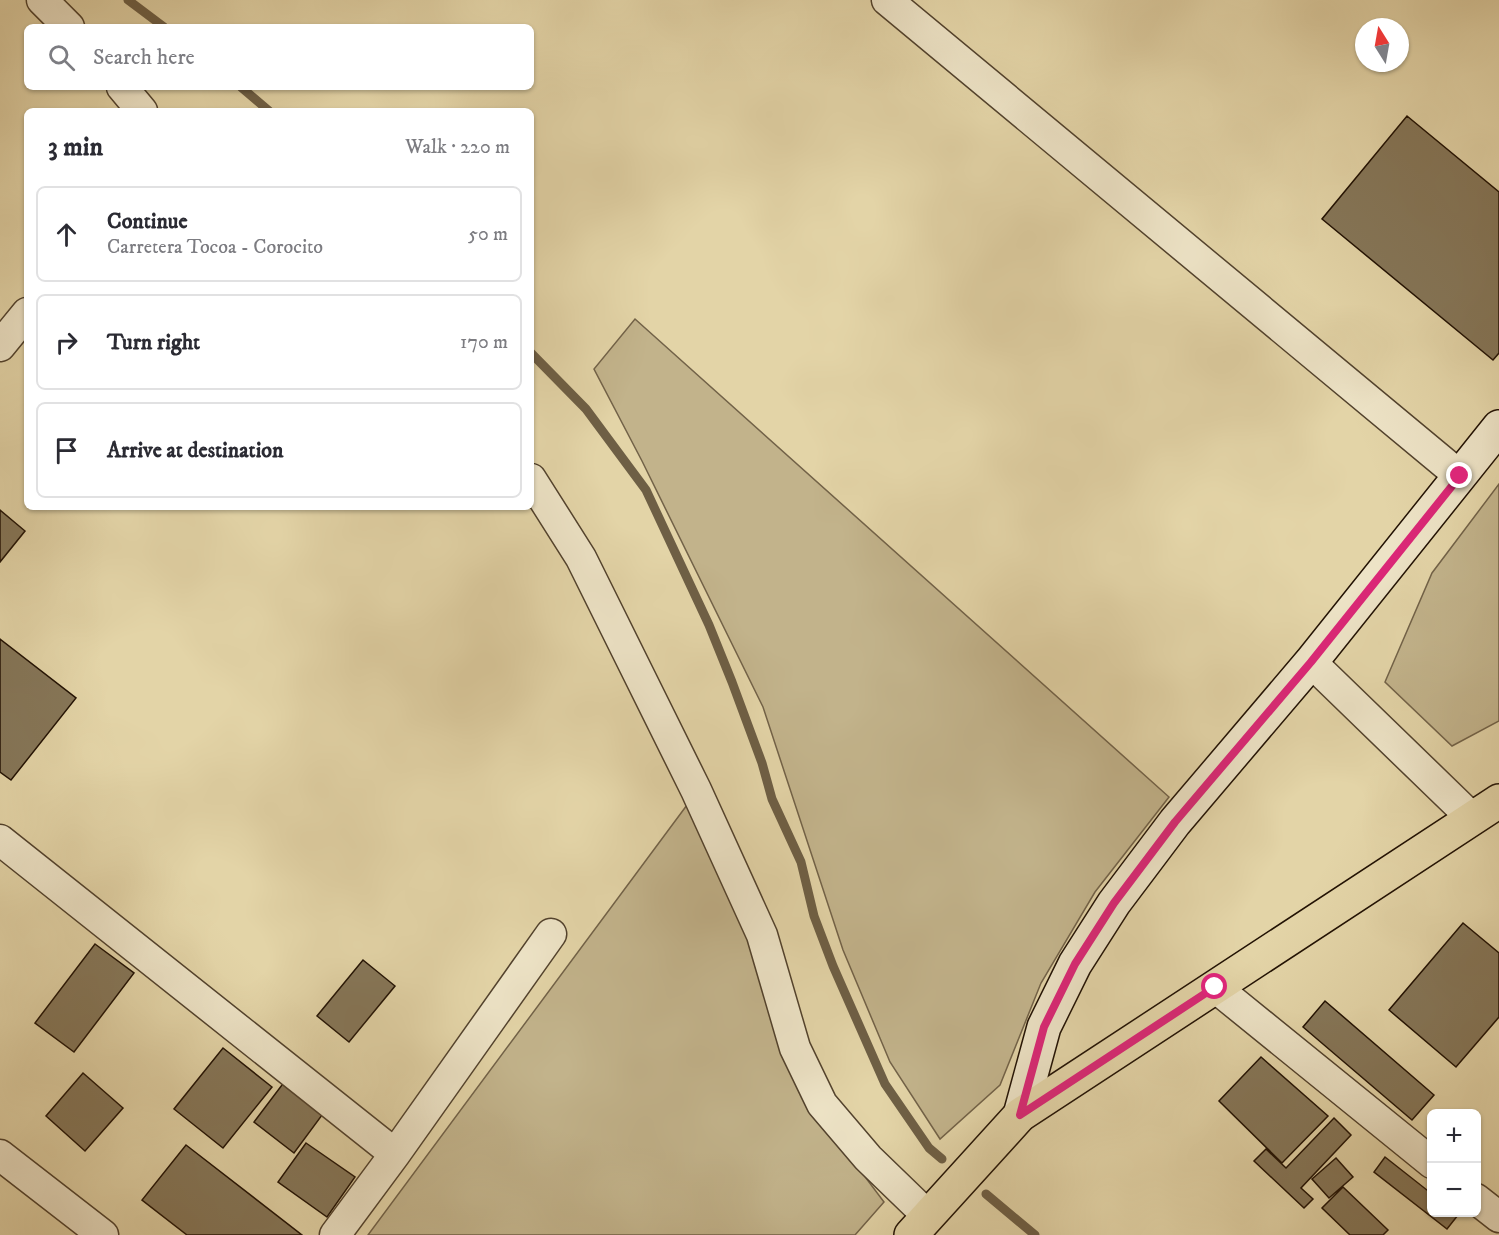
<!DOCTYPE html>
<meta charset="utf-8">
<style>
:root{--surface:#fff;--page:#f7f7f7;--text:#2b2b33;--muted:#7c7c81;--line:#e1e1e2}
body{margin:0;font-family:"IM FELL DW Pica",serif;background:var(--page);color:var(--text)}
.controls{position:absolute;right:18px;bottom:18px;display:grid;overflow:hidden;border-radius:9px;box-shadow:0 2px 4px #0004}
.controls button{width:54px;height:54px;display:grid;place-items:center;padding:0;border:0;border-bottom:2px solid var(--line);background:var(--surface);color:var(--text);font:30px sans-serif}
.compass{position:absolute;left:1355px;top:18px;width:54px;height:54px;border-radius:50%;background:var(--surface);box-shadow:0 2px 4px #0004;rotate:349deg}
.stop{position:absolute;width:18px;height:18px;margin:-14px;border:4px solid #db2777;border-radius:50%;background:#fff}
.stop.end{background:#db2777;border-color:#fff;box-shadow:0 2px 6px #0008}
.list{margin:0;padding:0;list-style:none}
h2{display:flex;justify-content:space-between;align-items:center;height:78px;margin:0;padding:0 24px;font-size:26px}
h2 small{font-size:20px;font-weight:400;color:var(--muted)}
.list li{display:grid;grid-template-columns:39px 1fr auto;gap:18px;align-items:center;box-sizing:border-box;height:96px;margin:0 12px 12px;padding:0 12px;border:2px solid var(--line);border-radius:9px}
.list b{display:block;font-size:22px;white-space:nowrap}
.list p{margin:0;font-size:20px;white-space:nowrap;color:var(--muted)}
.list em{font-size:20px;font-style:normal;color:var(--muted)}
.icon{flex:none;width:33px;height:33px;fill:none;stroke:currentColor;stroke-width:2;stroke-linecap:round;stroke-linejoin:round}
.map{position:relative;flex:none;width:1499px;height:1235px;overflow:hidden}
.search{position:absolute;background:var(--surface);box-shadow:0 2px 4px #0004;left:24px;top:24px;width:510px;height:66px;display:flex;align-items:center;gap:15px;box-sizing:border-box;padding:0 21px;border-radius:9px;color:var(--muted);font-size:22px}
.panel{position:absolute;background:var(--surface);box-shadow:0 2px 4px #0004;left:24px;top:108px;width:510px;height:402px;border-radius:9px}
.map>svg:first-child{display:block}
.green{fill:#c2b38b;stroke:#726248;stroke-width:1.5}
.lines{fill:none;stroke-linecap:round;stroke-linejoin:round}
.stream{stroke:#6e5f45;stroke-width:9}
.building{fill:#867759;stroke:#221204;stroke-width:1.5}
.street-casing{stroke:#52422d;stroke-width:33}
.secondary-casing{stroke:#221204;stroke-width:36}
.primary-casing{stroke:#221204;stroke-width:36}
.street{stroke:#ede3c6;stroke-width:30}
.secondary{stroke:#ede3c6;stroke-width:33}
.primary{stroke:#e3d4a7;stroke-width:33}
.route{stroke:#db2777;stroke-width:8}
</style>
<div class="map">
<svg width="1499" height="1235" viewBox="0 0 1499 1235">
<rect width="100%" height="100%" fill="#e3d4a7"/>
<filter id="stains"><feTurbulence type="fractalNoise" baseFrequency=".00333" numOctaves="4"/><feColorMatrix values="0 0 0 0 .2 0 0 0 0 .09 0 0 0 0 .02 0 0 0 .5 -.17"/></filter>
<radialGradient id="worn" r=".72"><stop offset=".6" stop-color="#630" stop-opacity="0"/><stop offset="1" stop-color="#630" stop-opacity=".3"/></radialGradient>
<path class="green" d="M635,319L1169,797L1095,892L1041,983L1000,1085L940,1139L890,1062L843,950L763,707L642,461L594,369Z
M1499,484V721L1452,746L1385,682L1432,573Z
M687,805L752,942L811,1105L884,1202L855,1235H368Z"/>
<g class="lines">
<path class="stream" d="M128,0L164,27
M241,87L269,111
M531,353L586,409L646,490L709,625L732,682L762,763L772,799L801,862L814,916L833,966L885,1084L929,1148L942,1159
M986,1194L1035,1235"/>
</g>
<path class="building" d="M1407,116L1499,192V353L1493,360L1322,219Z
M0,510L25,531L0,562Z
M0,639L76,698L11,780L0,772Z
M1463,923L1499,953V1017L1456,1067L1389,1010Z
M95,944L134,973L74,1052L35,1023Z
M363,960L395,986L349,1042L317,1016Z
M1325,1001L1434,1095L1412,1120L1303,1027Z
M223,1048L272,1087L223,1148L174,1109Z
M1261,1057L1328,1116L1282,1163L1219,1101Z
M83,1073L123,1108L85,1151L46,1116Z
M288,1077L328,1107L294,1153L254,1122Z
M1334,1118L1351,1135L1301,1188L1313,1199L1304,1208L1254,1161L1266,1149L1286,1168Z
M306,1143L355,1177L327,1217L278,1182Z
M186,1145L302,1235H187L142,1200Z
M1385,1157L1432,1194V1212H1455L1458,1215L1447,1229L1374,1172Z
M1336,1158L1353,1177L1329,1198L1312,1179Z
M1343,1187L1388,1230L1383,1235H1350L1322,1208Z"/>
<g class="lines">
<g class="street-casing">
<path id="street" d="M42,0L69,27
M887,0L1460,476
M122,87L142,111
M0,346L27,313
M531,479L581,558L696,790L762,935L795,1048L822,1104L868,1158L928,1216
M1311,662L1472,818
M0,840L395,1154
M1215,987L1432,1163
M0,1155L103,1235
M1476,1199L1499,1217
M335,1235L395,1154L551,934"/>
</g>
<g class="secondary-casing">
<path id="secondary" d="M1020,1115L1044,1027L1075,964L1114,903L1175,822L1311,662L1499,427"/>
</g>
<g class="primary-casing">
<path id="primary" d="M911,1235L1020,1115L1499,801"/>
</g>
<use href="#street" class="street"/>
<use href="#secondary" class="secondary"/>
<use href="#primary" class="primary"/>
</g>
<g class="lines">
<path class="route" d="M1215,987L1020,1115L1044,1027L1075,964L1114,903L1175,822L1311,662L1460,476"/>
</g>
<rect width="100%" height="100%" filter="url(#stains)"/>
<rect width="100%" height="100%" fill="url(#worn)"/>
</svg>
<div class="controls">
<button>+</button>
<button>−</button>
</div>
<svg class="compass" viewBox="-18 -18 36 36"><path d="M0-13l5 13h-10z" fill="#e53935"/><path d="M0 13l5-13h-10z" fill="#7c7c81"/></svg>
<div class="stop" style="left:1215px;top:987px"></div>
<div class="stop end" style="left:1460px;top:476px"></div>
<div class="search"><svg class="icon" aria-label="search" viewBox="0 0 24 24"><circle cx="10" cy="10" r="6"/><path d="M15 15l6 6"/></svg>Search here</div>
<section class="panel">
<h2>3 min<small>Walk · 220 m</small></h2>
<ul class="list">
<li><svg class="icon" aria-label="ahead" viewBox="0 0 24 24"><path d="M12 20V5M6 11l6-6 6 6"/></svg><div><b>Continue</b><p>Carretera Tocoa - Corocito</p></div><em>50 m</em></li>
<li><svg class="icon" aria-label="right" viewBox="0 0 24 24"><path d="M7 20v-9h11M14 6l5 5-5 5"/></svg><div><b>Turn right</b></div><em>170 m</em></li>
<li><svg class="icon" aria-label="arrive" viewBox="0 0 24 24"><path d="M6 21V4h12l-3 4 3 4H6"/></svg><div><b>Arrive at destination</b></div></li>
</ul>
</section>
</div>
